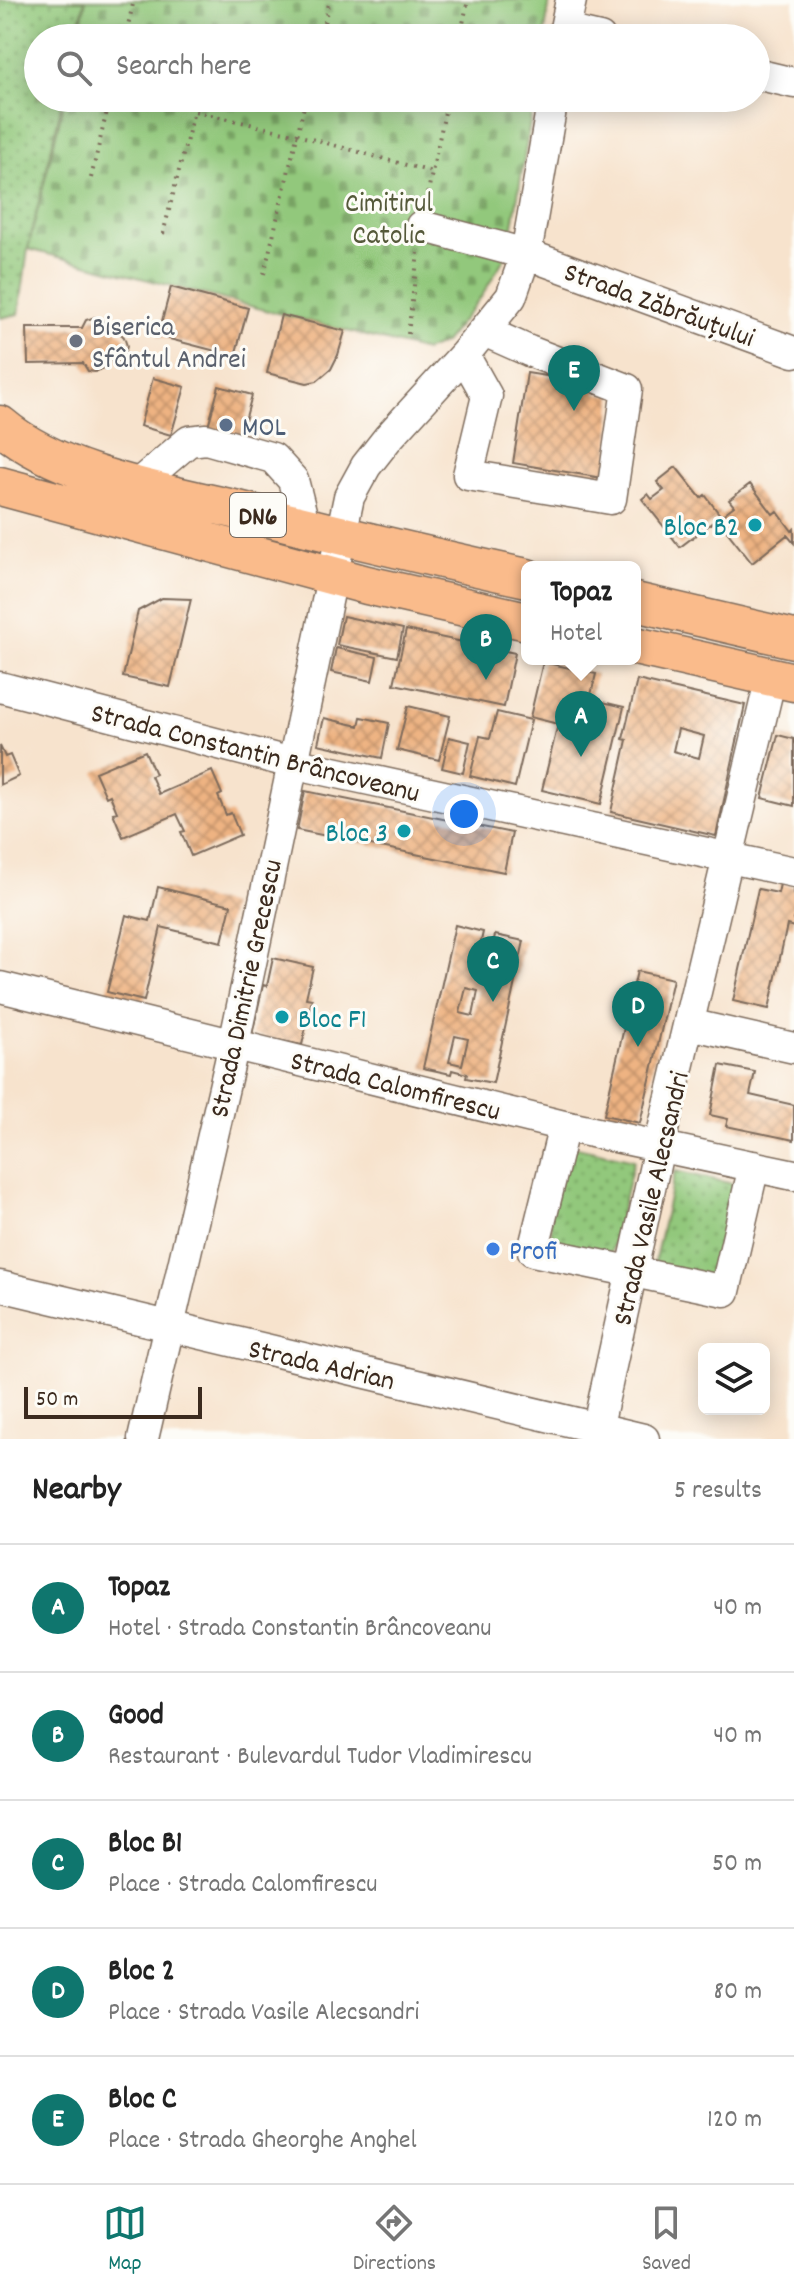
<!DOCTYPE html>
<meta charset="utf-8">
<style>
:root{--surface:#fff;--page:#f6f6f6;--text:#222;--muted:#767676;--line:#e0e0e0;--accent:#0f766e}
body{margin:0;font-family:Dekko,sans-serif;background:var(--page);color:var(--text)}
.controls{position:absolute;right:24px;bottom:24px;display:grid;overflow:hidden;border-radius:12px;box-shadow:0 4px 20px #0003}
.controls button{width:72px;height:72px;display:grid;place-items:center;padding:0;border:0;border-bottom:2px solid var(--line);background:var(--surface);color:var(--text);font:40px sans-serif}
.scale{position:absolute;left:24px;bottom:20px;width:178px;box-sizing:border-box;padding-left:8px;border:4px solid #3b2a1e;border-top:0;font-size:22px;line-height:28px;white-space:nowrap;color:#3b2a1e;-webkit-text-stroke:6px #fdfcf7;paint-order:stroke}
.you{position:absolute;left:464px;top:814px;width:28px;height:28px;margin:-20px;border:6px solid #fff;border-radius:50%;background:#1a73e8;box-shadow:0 0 0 12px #1a73e833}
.badge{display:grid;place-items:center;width:52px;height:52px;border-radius:50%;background:var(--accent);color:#fff;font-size:26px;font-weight:700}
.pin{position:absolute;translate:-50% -66px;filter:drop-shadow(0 2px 4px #0008)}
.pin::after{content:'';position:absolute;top:42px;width:28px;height:24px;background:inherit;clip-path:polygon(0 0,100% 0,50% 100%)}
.popup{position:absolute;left:521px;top:561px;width:120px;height:104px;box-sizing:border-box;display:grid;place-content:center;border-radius:12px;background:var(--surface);filter:drop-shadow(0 2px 6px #0005);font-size:26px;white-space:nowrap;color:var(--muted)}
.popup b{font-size:30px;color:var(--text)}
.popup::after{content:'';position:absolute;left:50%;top:100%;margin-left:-16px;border:16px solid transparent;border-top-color:var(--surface)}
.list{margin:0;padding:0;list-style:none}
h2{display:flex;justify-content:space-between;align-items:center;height:104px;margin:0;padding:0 32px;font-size:34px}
h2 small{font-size:26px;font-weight:400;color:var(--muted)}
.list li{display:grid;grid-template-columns:52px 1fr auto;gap:24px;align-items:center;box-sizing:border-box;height:128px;padding:0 32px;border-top:2px solid var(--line)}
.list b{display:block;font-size:30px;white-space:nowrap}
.list p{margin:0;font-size:26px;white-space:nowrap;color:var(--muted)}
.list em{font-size:26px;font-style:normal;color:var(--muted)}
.icon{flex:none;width:44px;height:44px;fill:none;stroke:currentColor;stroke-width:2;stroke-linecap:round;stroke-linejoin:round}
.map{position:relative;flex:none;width:794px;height:1439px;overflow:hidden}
.search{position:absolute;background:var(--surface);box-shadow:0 4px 20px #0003;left:24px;right:24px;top:24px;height:88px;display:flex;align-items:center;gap:20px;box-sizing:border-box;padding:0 28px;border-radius:44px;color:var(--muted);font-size:30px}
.sheet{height:744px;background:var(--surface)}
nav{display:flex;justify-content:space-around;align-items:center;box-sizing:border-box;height:112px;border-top:2px solid var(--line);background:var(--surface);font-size:22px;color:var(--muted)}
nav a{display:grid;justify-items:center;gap:4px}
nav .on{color:var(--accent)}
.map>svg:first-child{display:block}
.grass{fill:url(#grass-dots);stroke:#66794c;stroke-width:2}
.cemetery{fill:url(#cemetery-stones);stroke:#66794c;stroke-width:2}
.building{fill:url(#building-cross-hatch);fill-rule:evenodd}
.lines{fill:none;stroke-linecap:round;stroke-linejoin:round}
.minor-casing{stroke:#7d6b5b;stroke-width:33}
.major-casing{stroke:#7d6b5b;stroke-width:41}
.path{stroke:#7d6b5b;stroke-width:4;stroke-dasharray:2 6;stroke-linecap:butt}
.minor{stroke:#fff;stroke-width:30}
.major{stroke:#fabb8b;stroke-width:38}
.worship-dot{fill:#6b7280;stroke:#fdfcf7;stroke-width:3}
.service-dot{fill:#5c6f8a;stroke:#fdfcf7;stroke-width:3}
.culture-dot{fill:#0f9aa8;stroke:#fdfcf7;stroke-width:3}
.shop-dot{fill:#3f7fe0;stroke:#fdfcf7;stroke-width:3}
.labels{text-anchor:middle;stroke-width:6;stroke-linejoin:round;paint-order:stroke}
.shield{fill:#fdfcf7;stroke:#75695f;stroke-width:2}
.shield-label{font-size:26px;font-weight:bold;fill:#3b2a1e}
.park-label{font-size:28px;fill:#55593a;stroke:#fdfcf7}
.street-label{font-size:28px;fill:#3b2a1e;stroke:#fdfcf7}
.worship-label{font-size:28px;fill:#5b616d;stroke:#fdfcf7;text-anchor:start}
.service-label{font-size:28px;fill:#4e5e75;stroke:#fdfcf7;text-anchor:start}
.culture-label{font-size:28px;fill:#0d838f;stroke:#fdfcf7;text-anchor:end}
.shop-label{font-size:28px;fill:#366cbe;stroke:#fdfcf7;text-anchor:start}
</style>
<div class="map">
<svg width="794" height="1439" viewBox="0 0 794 1439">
<defs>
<pattern id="grass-dots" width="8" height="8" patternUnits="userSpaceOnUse" patternTransform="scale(2)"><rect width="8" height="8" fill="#92c87b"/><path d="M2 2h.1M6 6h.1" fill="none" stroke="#78a364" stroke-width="1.8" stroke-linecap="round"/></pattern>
<pattern id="cemetery-stones" width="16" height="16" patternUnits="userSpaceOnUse" patternTransform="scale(2)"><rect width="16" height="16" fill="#92c87b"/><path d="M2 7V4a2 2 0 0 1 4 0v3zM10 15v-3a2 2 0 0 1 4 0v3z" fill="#78a364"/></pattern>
<pattern id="building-cross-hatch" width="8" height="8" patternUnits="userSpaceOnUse" patternTransform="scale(2)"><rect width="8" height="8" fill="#eeb382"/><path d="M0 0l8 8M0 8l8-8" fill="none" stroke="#c2926a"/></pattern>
</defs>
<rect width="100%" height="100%" fill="#fdfcf7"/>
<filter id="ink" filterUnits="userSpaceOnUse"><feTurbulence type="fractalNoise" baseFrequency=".0125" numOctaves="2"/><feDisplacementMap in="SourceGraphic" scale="16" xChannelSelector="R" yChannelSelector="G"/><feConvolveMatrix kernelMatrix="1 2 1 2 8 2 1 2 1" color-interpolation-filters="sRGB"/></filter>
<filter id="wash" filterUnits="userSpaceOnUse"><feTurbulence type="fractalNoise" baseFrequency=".006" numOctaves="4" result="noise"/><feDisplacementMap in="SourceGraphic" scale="32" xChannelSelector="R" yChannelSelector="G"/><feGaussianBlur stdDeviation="1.8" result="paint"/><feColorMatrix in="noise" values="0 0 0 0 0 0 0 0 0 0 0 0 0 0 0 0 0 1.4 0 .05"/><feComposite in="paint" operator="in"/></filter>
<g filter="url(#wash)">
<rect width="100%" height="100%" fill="#f7e3cd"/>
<path class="grass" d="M0,0H85L76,38H38V98H63L28,249L19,314L0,318Z
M568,1145L634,1160L610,1257L553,1245L550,1216Z
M675,1171L738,1185L716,1281L653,1268Z"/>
<path class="cemetery" d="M86,0H550L544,38H78Z
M65,98H534L509,250L482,296L444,343L425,351L28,249Z"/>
<g id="blocks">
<path class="building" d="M171,287L248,308L235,356L158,336Z
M281,315L345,331L338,355L331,369L317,381L307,383L267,373Z
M95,317L102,320L106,328L116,329L124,337L127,346L125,354L118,361L107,362L104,368L95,372L88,371L83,363L28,364L27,328H82L86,320Z
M527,373L597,384L596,394L612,396L608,479L513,463Z
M153,378L185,387L171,435L140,426Z
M219,386L252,395L236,454L203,445Z
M676,467L701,498L705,495L721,516L734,506L729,500L750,484L773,514L777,511L792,531L794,529V543L787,535L752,563L717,519L680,547L642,499L648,494L652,499L664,490L657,482Z
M162,598L191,599L170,687L123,677L138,611Z
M343,616L403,629L397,657L337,645Z
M406,630L515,653L504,707L394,684Z
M336,648L377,657L372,681L331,672Z
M543,662L596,674L590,699L624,707L601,804L542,790L558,724L530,717Z
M637,680L745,705L716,836L611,812L627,740L623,739ZM678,729L704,736L699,758L673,751Z
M408,706L450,716L439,760L397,750Z
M497,712L531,720L515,787L470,776L480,736L490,738Z
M361,717L389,723L382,758L318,744L324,718L359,726Z
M778,735L794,739V806L762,798Z
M449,737L470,742L463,773L442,768Z
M0,746L5,757L10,755L19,776L0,785Z
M145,751L155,774L151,776L159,794L212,771L222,794L218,796L226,815L231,813L240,835L191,856L181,832L185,831L177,814L123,837L113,813L117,812L110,795L106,797L95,772Z
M305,791L512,833L504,872L297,830Z
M780,884L794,887V927L787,925L769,1009L733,1001L758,889L778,893Z
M158,887L231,905L222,942L161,927L144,1001L107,992L126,915L150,921Z
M455,925L483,932L478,955L490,957L495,935L524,941L493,1083L466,1078L467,1074L452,1070L451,1074L423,1068ZM466,988L478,991L473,1016L460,1013ZM455,1036L468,1039L462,1065L449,1062Z
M273,958L313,967L306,998L312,999L302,1045L252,1035L263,985L267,986Z
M637,971L673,979L640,1123L604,1115Z
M720,1065L755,1072L750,1095L794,1105V1140L726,1126L728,1119L710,1115Z"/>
</g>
</g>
<g filter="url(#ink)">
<use href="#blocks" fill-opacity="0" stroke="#7d6b5b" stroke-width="2"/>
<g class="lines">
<g class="minor-casing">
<path id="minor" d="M565,30L600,38
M563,38L571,0
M756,74L794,83
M421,226L526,254L794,352
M464,355L487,396L468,475L611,499L627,389L529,351L484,331
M137,485L189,441L206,439L273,458L293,480L305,527
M0,687L292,763L794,872
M0,987L564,1126L794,1175
M689,1024L794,1048
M564,1126L533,1251L725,1291L754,1166
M0,1286L644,1439
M143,1439L234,1044L349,497L366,466L388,438L464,355L511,297L526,254L553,98
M595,1439L659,1147L771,677"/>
</g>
<g class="major-casing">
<path id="major" d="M0,425C60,476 162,492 238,510C334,534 430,557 527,578
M0,486L367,585L527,621
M635,602L794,639
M635,646L794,682"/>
</g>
<path class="path" d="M125,38L134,0
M320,38L330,0
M460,38L468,0
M91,178L110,98
M426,201L448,98
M163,234L194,111L297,135L432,172
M264,274L306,98
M408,334L418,253"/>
<use href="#minor" class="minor"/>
<use href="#major" class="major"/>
</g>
</g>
<circle class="worship-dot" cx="76" cy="341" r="8"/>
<circle class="service-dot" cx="226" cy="425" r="8"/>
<g class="culture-dot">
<circle cx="755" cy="525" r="8"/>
<circle cx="404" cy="831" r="8"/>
<circle cx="282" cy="1017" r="8"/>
</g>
<circle class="shop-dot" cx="493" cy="1249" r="8"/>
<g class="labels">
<rect class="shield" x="230" y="493" width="56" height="44" rx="6"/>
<g class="shield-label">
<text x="258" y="524">DN6</text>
</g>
<g class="park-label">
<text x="389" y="211">Cimitirul<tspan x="389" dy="32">Catolic</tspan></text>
</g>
<g class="street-label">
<text transform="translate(660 303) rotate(20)" y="10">Strada Zăbrăuțului</text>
<text transform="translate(256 751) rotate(14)" y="10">Strada Constantin Brâncoveanu</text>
<text transform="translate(244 988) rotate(-78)" y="10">Strada Dimitrie Grecescu</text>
<text transform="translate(396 1084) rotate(14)" y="10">Strada Calomfirescu</text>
<text transform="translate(649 1198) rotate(-77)" y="10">Strada Vasile Alecsandri</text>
<text transform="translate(322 1363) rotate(13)" y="10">Strada Adrian</text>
</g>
<g class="worship-label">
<text x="92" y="335">Biserica<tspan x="92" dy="32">Sfântul Andrei</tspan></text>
</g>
<g class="service-label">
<text x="242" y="435">MOL</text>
</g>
<g class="culture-label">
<text x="739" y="535">Bloc B2</text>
<text x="388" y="841">Bloc 3</text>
<text x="298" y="1027" text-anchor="start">Bloc F1</text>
</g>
<g class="shop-label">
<text x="509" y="1259">Profi</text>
</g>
</g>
</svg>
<div class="controls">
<button><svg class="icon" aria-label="layers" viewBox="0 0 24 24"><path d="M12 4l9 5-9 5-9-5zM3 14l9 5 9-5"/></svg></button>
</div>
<div class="scale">50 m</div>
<div class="you"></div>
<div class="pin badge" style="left:581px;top:757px">A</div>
<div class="popup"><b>Topaz</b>Hotel</div>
<div class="pin badge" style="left:486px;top:680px">B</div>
<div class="pin badge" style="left:493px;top:1002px">C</div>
<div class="pin badge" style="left:638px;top:1047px">D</div>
<div class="pin badge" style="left:574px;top:411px">E</div>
<div class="search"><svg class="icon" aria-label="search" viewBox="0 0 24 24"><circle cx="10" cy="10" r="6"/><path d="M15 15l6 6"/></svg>Search here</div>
</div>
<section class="sheet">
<h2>Nearby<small>5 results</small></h2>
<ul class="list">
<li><span class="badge">A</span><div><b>Topaz</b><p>Hotel · Strada Constantin Brâncoveanu</p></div><em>40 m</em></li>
<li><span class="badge">B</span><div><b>Good</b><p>Restaurant · Bulevardul Tudor Vladimirescu</p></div><em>40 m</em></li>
<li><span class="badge">C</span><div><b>Bloc B1</b><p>Place · Strada Calomfirescu</p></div><em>50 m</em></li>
<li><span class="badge">D</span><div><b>Bloc 2</b><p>Place · Strada Vasile Alecsandri</p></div><em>80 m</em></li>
<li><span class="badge">E</span><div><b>Bloc C</b><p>Place · Strada Gheorghe Anghel</p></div><em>120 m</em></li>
</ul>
</section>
<nav>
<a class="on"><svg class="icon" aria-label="map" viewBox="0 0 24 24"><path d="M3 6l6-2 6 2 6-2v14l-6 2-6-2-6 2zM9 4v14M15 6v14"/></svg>Map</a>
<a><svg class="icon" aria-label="directions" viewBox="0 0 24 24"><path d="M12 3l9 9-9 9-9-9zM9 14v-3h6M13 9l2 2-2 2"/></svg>Directions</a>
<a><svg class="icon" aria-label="saved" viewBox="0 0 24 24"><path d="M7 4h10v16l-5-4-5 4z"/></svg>Saved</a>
</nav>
